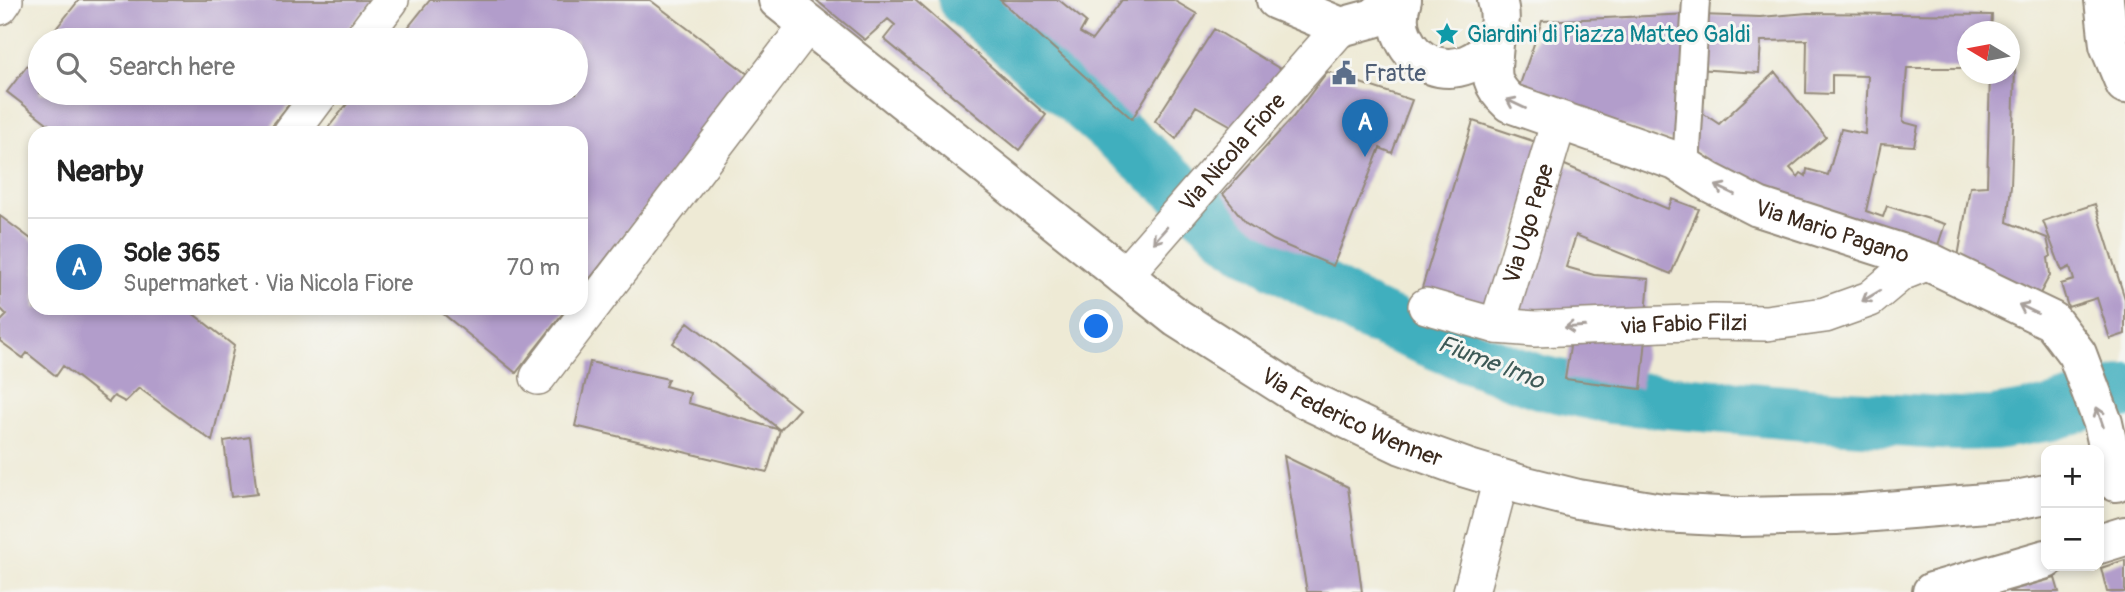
<!DOCTYPE html>
<meta charset="utf-8">
<style>
:root{--surface:#fff;--page:#f2f2f2;--text:#222;--muted:#767676;--line:#e0e0e0;--accent:#1f6fb2}
body{margin:0;font-family:Pangolin,sans-serif;background:var(--page);color:var(--text)}
.controls{position:absolute;right:21px;bottom:21px;display:grid;overflow:hidden;border-radius:14px;box-shadow:0 4px 10px #0003}
.controls button{width:63px;height:63px;display:grid;place-items:center;padding:0;border:0;border-bottom:2px solid var(--line);background:var(--surface);color:var(--text);font:35px sans-serif}
.compass{position:absolute;left:1957px;top:21px;width:63px;height:63px;border-radius:50%;background:var(--surface);box-shadow:0 4px 10px #0003;rotate:280deg}
.you{position:absolute;left:1097px;top:327px;width:24px;height:24px;margin:-18px;border:5px solid #fff;border-radius:50%;background:#1a73e8;box-shadow:0 0 0 10px #1a73e833}
.badge{display:grid;place-items:center;width:46px;height:46px;border-radius:50%;background:var(--accent);color:#fff;font-size:23px;font-weight:700}
.pin{position:absolute;translate:-50% -58px;filter:drop-shadow(0 2px 4px #0008)}
.pin::after{content:'';position:absolute;top:37px;width:24px;height:21px;background:inherit;clip-path:polygon(0 0,100% 0,50% 100%)}
.list{margin:0;padding:0;list-style:none}
h2{display:flex;justify-content:space-between;align-items:center;height:91px;margin:0;padding:0 28px;font-size:30px}
h2 small{font-size:23px;font-weight:400;color:var(--muted)}
.list li{display:grid;grid-template-columns:46px 1fr auto;gap:21px;align-items:center;box-sizing:border-box;height:98px;padding:0 28px;border-top:2px solid var(--line)}
.list b{display:block;font-size:26px;white-space:nowrap}
.list p{margin:0;font-size:23px;white-space:nowrap;color:var(--muted)}
.list em{font-size:23px;font-style:normal;color:var(--muted)}
.icon{flex:none;width:38px;height:38px;fill:none;stroke:currentColor;stroke-width:2;stroke-linecap:round;stroke-linejoin:round}
.map{position:relative;flex:none;width:2125px;height:592px;overflow:hidden}
.search{position:absolute;background:var(--surface);box-shadow:0 4px 10px #0003;left:28px;top:28px;width:560px;height:77px;display:flex;align-items:center;gap:18px;box-sizing:border-box;padding:0 24px;border-radius:38px;color:var(--muted);font-size:26px}
.panel{position:absolute;background:var(--surface);box-shadow:0 4px 10px #0003;left:28px;top:126px;width:560px;height:189px;border-radius:21px}
.map>svg:first-child{display:block}
.lines{fill:none;stroke-linecap:round;stroke-linejoin:round}
.river{stroke:#41afbe;stroke-width:54}
.building{fill:#b29dcb}
.pedestrian-casing{stroke:#948a7a;stroke-width:30}
.minor-casing{stroke:#948a7a;stroke-width:38}
.tertiary-casing{stroke:#948a7a;stroke-width:42}
.secondary-casing{stroke:#948a7a;stroke-width:42}
.motorway-casing{stroke:#948a7a;stroke-width:42}
.pedestrian{stroke:#fff;stroke-width:26}
.minor{stroke:#fff;stroke-width:35}
.tertiary{stroke:#fff;stroke-width:38}
.secondary{stroke:#fff;stroke-width:38}
.motorway{stroke:#fff;stroke-width:38}
.oneway{stroke:#a79f9a}
.labels{text-anchor:middle;stroke-width:6;stroke-linejoin:round;paint-order:stroke}
.culture-label{font-size:23px;fill:#0d838f;stroke:#f6f6f2;text-anchor:start}
.service-label{font-size:23px;fill:#4e5e75;stroke:#f6f6f2;text-anchor:start}
.street-label{font-size:23px;fill:#3b2a1e;stroke:#f6f6f2}
.water-label{font-size:24px;font-style:italic;fill:#3d5956;stroke:#f6f6f2}
</style>
<div class="map">
<svg width="2125" height="592" viewBox="0 0 2125 592">
<rect width="100%" height="100%" fill="#f6f6f2"/>
<filter id="ink" filterUnits="userSpaceOnUse"><feTurbulence type="fractalNoise" baseFrequency=".0143" numOctaves="2"/><feDisplacementMap in="SourceGraphic" scale="14" xChannelSelector="R" yChannelSelector="G"/><feConvolveMatrix kernelMatrix="1 2 1 2 8 2 1 2 1" color-interpolation-filters="sRGB"/></filter>
<filter id="wash" filterUnits="userSpaceOnUse"><feTurbulence type="fractalNoise" baseFrequency=".00686" numOctaves="4" result="noise"/><feDisplacementMap in="SourceGraphic" scale="28" xChannelSelector="R" yChannelSelector="G"/><feGaussianBlur stdDeviation="1.57" result="paint"/><feColorMatrix in="noise" values="0 0 0 0 0 0 0 0 0 0 0 0 0 0 0 0 0 1.4 0 .05"/><feComposite in="paint" operator="in"/></filter>
<g filter="url(#wash)">
<rect width="100%" height="100%" fill="#eeead5"/>
<g class="lines">
<path class="river" d="M965,0L1239,241L1367,314L1468,356L1539,382L1612,397L1818,415L1957,424L1994,423L2051,414L2125,391"/>
</g>
<g id="blocks">
<path class="building" d="M79,0H371L339,40H47Z
M430,0H650L749,75L581,290V133H324L356,93H576V40H398Z
M816,0H915L1046,115L1019,150L884,39L895,25L888,19L865,40Z
M1000,0H1059L1086,22L1080,33L1092,40L1122,0H1173L1197,14L1132,119Z
M1808,13L1992,15L1991,32H1968V68H1907L1903,122L1918,126L1914,146L1881,144L1866,211L1883,217L1887,206L1945,224L1936,251L1744,191L1691,147L1695,108L1719,124L1775,72L1826,137L1790,168L1798,177L1801,173L1806,176L1807,169L1828,175L1841,129L1865,134L1868,76L1832,75V94L1806,93L1807,40L1761,41L1759,73L1696,69L1700,15L1760,17Z
M1690,14L1679,143L1517,93L1542,21Z
M1214,29L1282,70L1237,129L1196,106L1176,139L1155,121Z
M40,49V93H298L266,133H60L7,92Z
M2010,69H2015L2011,186L2007,222L2047,238L2051,256L2048,258L2050,275L2036,301L1957,263L1970,187L1987,186L1990,74H2010Z
M1327,72L1412,100L1392,153L1380,148L1333,266L1273,240L1246,223L1223,194L1293,117Z
M1473,121L1545,145L1487,312L1421,291Z
M1553,160L1668,209L1672,199L1699,209L1671,274L1576,235L1566,267L1594,275L1649,279L1646,315L1506,314Z
M2095,204L2125,299V334L2110,339L2097,298L2068,307L2061,284L2074,280L2070,267L2062,271L2043,221Z
M0,216L35,242V308H170L176,312L181,308H186L234,346L212,441L139,388L125,402L114,396L109,402L63,366L56,376L27,353L23,358L0,341V322L7,315L0,308Z
M436,308H567L516,373Z
M688,322L799,409L780,430L673,343Z
M1572,334L1646,339L1641,389L1565,379Z
M590,362L668,379L665,386L690,393L688,403L780,430L767,472L575,426Z
M250,437L257,494L231,497L224,441Z
M1284,456L1348,487L1362,592H1307Z
M2125,560V592H2107L2101,568Z
M2055,578L2059,592H2009V591Z"/>
</g>
</g>
<g filter="url(#ink)">
<use href="#blocks" fill-opacity="0" stroke="#948a7a" stroke-width="2"/>
<g class="lines">
<g class="pedestrian-casing">
<path id="pedestrian" d="M1686,166L1696,0"/>
</g>
<g class="minor-casing">
<g id="minor">
<path d="M0,7L5,0"/>
<path d="M361,40L391,0"/>
<path d="M291,133L321,93"/>
<path id="s1" d="M1123,277L1341,27"/>
<path id="s2" d="M1426,306L1497,326L1535,329L1714,322L1766,323L1825,315L1870,299L1901,273L1929,262"/>
<path id="s3" d="M1497,326L1559,121"/>
<path d="M538,377L808,24"/>
<path d="M1471,592L1501,479"/>
</g>
</g>
<g class="tertiary-casing">
<path id="tertiary" d="M2099,544L2125,536
M1932,592L2046,559"/>
</g>
<g class="secondary-casing">
<g id="secondary">
<path id="s4" d="M778,0L1177,318L1303,398L1402,445L1466,468L1522,485L1578,499L1662,513L1738,517L1836,515L2011,501L2046,494"/>
<path d="M1276,0L1341,27L1374,18L1395,0"/>
<path d="M1402,0C1398,12 1397,25 1403,37C1430,96 1516,63 1497,0"/>
<path id="s5" d="M1494,44C1492,72 1487,82 1510,103L1676,161L1709,182L1758,207L1929,262L2052,321L2077,354L2103,423L2116,482"/>
</g>
</g>
<g class="motorway-casing">
<path id="motorway" d="M2104,0L2109,45L2125,84"/>
</g>
<use href="#pedestrian" class="pedestrian"/>
<use href="#minor" class="minor"/>
<use href="#tertiary" class="tertiary"/>
<use href="#secondary" class="secondary"/>
<use href="#motorway" class="motorway"/>
</g>
<defs><path id="oneway-shaft" d="M-6 0H5M1.5-3L5.5 0L1.5 3" fill="none" stroke-width="1.6" stroke-linecap="round" stroke-linejoin="round" transform="scale(1.75)"/></defs>
<g class="oneway">
<use href="#oneway-shaft" transform="translate(1516 104) rotate(-155)"/>
<use href="#oneway-shaft" transform="translate(1725 190) rotate(-154)"/>
<use href="#oneway-shaft" transform="translate(1160 235) rotate(131)"/>
<use href="#oneway-shaft" transform="translate(1871 296) rotate(149)"/>
<use href="#oneway-shaft" transform="translate(2028 309) rotate(-154)"/>
<use href="#oneway-shaft" transform="translate(1575 327) rotate(176)"/>
<use href="#oneway-shaft" transform="translate(2100 417) rotate(-109)"/>
</g>
</g>
<defs>
<g id="sight-bare" transform="scale(1.89)"><path d="M0-6L1.8-2.2L6-1.7L2.9 1.2L3.7 5.4L0 3.3L-3.7 5.4L-2.9 1.2L-6-1.7L-1.8-2.2Z" fill="#0f9aa8" stroke="#f6f6f2" stroke-width="2.5" paint-order="stroke"/></g>
<g id="civic-bare" transform="scale(1.89)"><path d="M-.6-6.5H3V-4.5H.6V-3L4-1V1h2V6H-6V1h2V-1L-.6-3ZM-1.2 2.5V6h2.4V2.5Z" fill="#5c6f8a" stroke="#f6f6f2" stroke-width="2.5" paint-order="stroke"/></g>
</defs>
<g fill-rule="evenodd">
<use href="#sight-bare" x="1447" y="34"/>
<use href="#civic-bare" x="1344" y="73"/>
</g>
<g class="labels">
<g class="culture-label">
<text x="1467" y="42">Giardini di Piazza Matteo Galdi</text>
</g>
<g class="service-label">
<text x="1364" y="81">Fratte</text>
</g>
<g class="street-label">
<text dy="8" stroke="none"><textPath href="#s1" startOffset="166">Via Nicola Fiore</textPath></text>
<text dy="8" stroke="none"><textPath href="#s3" startOffset="107">Via Ugo Pepe</textPath></text>
<text dy="8" stroke="none"><textPath href="#s5" startOffset="413">Via Mario Pagano</textPath></text>
<text dy="8" stroke="none"><textPath href="#s2" startOffset="261">via Fabio Filzi</textPath></text>
<text dy="8" stroke="none"><textPath href="#s4" startOffset="712">Via Federico Wenner</textPath></text>
</g>
<g class="water-label">
<text transform="translate(1491 362) rotate(21)" y="8">Fiume Irno</text>
</g>
</g>
</svg>
<div class="controls">
<button>+</button>
<button>−</button>
</div>
<svg class="compass" viewBox="-18 -18 36 36"><path d="M0-13l5 13h-10z" fill="#e53935"/><path d="M0 13l5-13h-10z" fill="#767676"/></svg>
<div class="you"></div>
<div class="pin badge" style="left:1365px;top:157px">A</div>
<div class="search"><svg class="icon" aria-label="search" viewBox="0 0 24 24"><circle cx="10" cy="10" r="6"/><path d="M15 15l6 6"/></svg>Search here</div>
<section class="panel">
<h2>Nearby<small></small></h2>
<ul class="list">
<li><span class="badge">A</span><div><b>Sole 365</b><p>Supermarket · Via Nicola Fiore</p></div><em>70 m</em></li>
</ul>
</section>
</div>
